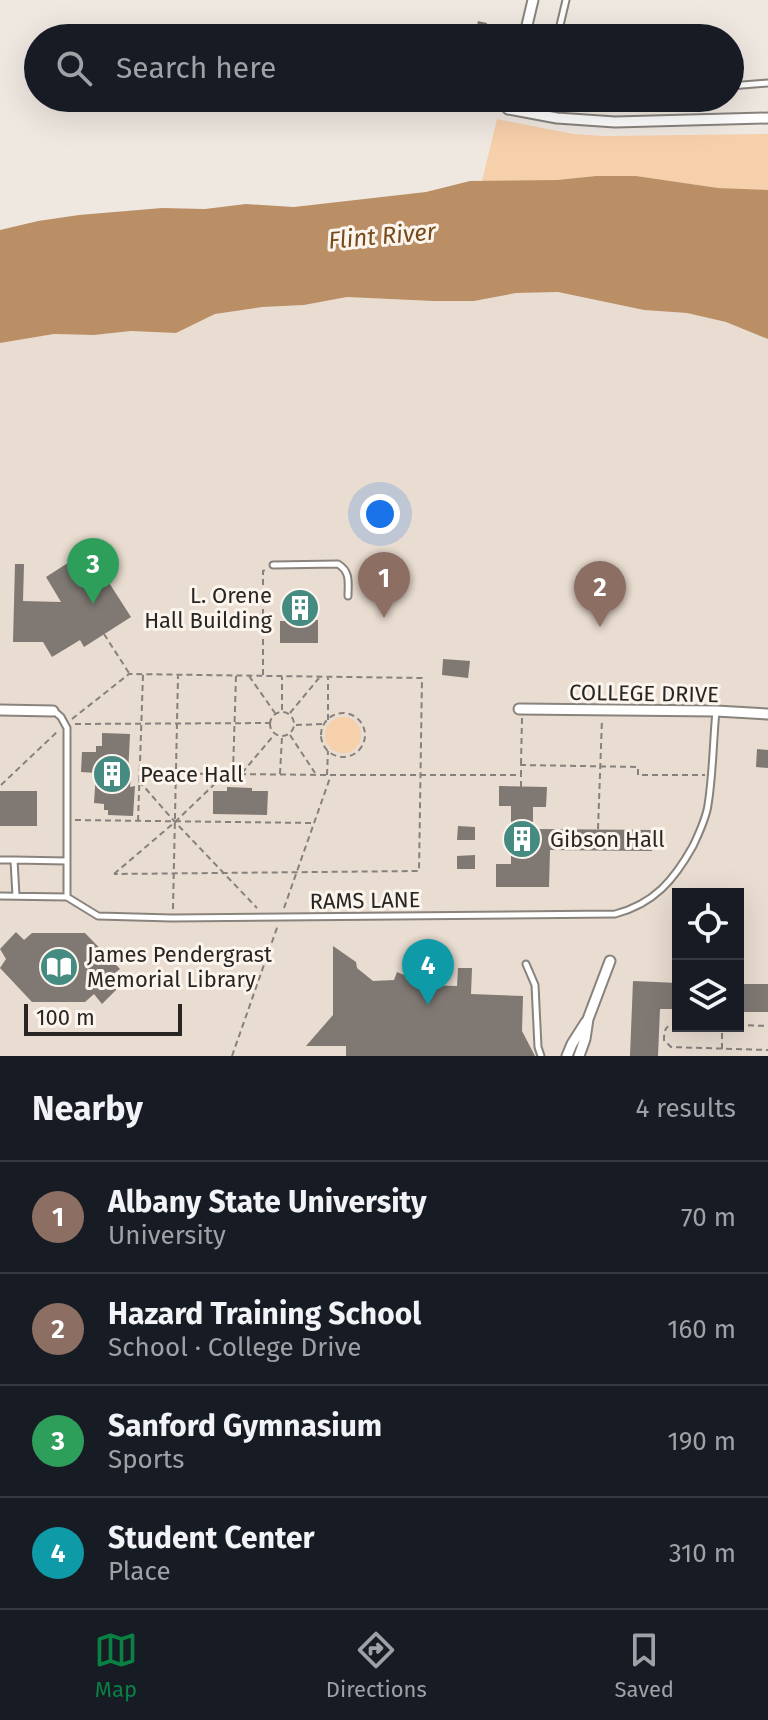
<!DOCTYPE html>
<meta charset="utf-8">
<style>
:root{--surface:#171b24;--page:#20242c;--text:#f1f3f6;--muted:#9ea1a6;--line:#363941;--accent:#0b8043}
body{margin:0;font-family:"Fira Sans",sans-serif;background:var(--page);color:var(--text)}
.controls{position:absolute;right:24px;bottom:24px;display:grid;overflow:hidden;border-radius:0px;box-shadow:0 8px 32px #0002}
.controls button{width:72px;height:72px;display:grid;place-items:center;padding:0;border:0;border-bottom:2px solid var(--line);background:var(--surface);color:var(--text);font:40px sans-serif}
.scale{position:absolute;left:24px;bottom:20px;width:158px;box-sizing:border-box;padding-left:8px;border:4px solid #282523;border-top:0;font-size:22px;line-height:28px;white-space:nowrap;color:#282523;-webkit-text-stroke:6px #fcf5ee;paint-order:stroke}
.you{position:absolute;left:380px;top:514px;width:28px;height:28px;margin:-20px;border:6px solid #fff;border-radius:50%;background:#1a73e8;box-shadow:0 0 0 12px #1a73e833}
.badge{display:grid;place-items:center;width:52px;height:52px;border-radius:50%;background:var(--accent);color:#fff;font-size:26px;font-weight:700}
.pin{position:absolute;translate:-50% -66px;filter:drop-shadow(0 2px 4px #0008)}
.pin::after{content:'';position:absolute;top:42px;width:28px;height:24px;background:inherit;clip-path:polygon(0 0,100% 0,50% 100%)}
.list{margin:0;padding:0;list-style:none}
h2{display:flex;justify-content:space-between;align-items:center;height:104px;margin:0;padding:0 32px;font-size:34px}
h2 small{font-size:26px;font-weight:400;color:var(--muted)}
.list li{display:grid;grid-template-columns:52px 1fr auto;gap:24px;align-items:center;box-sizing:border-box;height:112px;padding:0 32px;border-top:2px solid var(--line)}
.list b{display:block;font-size:30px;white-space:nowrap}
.list p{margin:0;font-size:26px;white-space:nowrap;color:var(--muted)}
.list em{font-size:26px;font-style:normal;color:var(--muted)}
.icon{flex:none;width:44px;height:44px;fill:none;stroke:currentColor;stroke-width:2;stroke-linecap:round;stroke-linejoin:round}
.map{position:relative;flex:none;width:768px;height:1056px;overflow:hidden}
.search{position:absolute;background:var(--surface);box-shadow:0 8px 32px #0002;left:24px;right:24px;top:24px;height:88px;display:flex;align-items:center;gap:20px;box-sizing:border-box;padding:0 28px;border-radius:44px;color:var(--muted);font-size:30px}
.sheet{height:552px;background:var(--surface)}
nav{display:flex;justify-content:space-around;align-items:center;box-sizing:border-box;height:112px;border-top:2px solid var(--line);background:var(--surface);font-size:22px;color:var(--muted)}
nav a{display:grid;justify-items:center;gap:4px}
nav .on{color:var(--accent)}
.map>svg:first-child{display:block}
.built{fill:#e9dcd0;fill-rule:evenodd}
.green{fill:#f6cfab}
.water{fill:#bb8f66}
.building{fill:#7f7873}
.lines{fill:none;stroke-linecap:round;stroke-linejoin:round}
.service-casing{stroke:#89837d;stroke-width:9}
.minor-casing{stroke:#89837d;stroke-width:13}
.path{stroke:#86817d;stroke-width:2;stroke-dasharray:6 4;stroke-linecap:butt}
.service{stroke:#fff;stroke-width:5}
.minor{stroke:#fff;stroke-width:9}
.labels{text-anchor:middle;stroke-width:6;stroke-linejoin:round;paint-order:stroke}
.poi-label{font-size:22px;fill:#282523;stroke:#fcf5ee;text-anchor:start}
.street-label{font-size:22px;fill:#282523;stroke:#fcf5ee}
.water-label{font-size:24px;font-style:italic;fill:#774b1b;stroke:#fcf5ee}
</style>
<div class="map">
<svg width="768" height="1056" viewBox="0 0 768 1056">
<rect width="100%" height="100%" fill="#efe8e1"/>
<path class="built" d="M558,292L644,310L687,313L726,322L768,339V1056H0V343L54,334L94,335L131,331L176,333L215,314L262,307L304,305L347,297L433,301H474L516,293ZM678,894H738V1026H678Z"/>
<path class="green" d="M497,119L574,134L605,136L768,134V190L718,188L636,176H596L557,180L482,181Z
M325 735a18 18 0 1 1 36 0a18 18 0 1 1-36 0Z"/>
<path class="water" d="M596,176H636L718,188L768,190V339L726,322L687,313L644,310L558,292L516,293L474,301H433L347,297L304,305L262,307L215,314L176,333L131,331L94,335L54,334L0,343V230L38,221L79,215L162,208L205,209L246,204L294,207L426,192L470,181L557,180Z"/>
<path class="building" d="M478,21L487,23L486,27L491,28L488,38H474Z
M88,550L131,617L84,647L80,640L52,657L43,642H13L15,564H24L23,601L61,602L46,577Z
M290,595L309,596V620H318V643H280V621H290Z
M443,659L470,661L468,678L442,675Z
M102,733L130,734L128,775H131L130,787L135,786L133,816L108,815V810H104V804L94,803L96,773L81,772L82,752H96V746H102Z
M757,749L768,750V768L756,767Z
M499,786L547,787L546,807H533V829L652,830V851L550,850L549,887H496V864H511V855L524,854V841H511V806H499Z
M227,787L252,788V791H268L267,815L213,814V791H227Z
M0,791H37V826H0Z
M458,826L475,827V840H457Z
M475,855V869H457V856Z
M16,932L24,940L32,933H85L120,969L111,976L120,986L102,1004L94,994L85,1002H32L0,968L6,959L0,949Z
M333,946L356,962L357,968L373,981L394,980L397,972L428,985L457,986L458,968H472L471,994L523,996L522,1031L535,1056H346V1046H306L333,1015Z
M633,981L678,983V1009H660L658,1056H630Z
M738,984H768V1012H738Z"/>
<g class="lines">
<g class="service-casing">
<path id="service" d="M527,28L558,34
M557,38L566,0
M730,86L768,83
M273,565L338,564C351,572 348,583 348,596
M54,711L61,717L67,728V897
M0,860H14
M0,896L67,897
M16,896L14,860L67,861
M67,897L98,916L172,918L615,914C654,904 674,880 693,846C699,833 706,819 708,805C713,774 713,742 716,711
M526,964L535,985L538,1047L541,1056"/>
</g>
<g class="minor-casing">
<path id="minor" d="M524,38L533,0
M510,98L508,109L557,118L615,122L768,118
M519,709L716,711L768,714
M0,710L53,711
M567,1056L572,1044L586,1022
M579,1056L585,1039L588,1019L610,961"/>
</g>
<path class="path" d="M104,634L129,673
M263,675V571L265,570
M249,676L275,713
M282,710V677
M270 724a12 12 0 1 1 24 0a12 12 0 1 1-24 0Z
M290,713L319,678
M321 735a22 22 0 1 1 44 0a22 22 0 1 1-44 0Z
M72,719L129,674L422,678L419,871L114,874
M328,720V678
M75,724L270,723
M296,725L325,724
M290,735L315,773
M521,764L522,718
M233,772L236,676
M140,773L327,775H521V765L638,767V775H705
M242,773L274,735
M280,774L282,737
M327,775L328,751
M139,781L175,822L257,908
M1,785L58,731
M521,787V776
M75,820L313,823
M138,821L143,675
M598,829L602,719
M114,874L175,822L225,774
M284,908L331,775
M173,909L178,676
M678,1024C666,1024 664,1029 664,1040L671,1047L768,1050
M738,1025L768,1026
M722,1049V1026
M232,1056L278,925"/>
<use href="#service" class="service"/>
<use href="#minor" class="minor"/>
</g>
<defs>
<g id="building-disc" transform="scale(2)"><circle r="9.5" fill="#458b82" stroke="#fcf5ee"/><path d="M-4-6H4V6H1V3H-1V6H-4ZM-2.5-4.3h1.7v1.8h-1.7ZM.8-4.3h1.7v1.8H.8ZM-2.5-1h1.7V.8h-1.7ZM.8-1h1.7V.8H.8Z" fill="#fff"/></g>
<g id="library-disc" transform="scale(2)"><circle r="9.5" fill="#458b82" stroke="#fcf5ee"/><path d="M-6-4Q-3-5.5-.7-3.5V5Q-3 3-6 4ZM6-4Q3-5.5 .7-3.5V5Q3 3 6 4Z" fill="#fff"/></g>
</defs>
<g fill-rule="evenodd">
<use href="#building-disc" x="300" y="608"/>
<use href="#building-disc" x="112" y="774"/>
<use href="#building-disc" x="522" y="839"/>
<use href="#library-disc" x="59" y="967"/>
</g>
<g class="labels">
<g class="poi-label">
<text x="272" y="603" text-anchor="end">L. Orene<tspan x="272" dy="25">Hall Building</tspan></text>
<text x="140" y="782">Peace Hall</text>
<text x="550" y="847">Gibson Hall</text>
<text x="87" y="962">James Pendergrast<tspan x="87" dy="25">Memorial Library</tspan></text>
</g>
<g class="street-label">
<text transform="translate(644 693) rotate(1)" y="8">COLLEGE DRIVE</text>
<text transform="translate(365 900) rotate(-1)" y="8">RAMS LANE</text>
</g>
<g class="water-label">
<text transform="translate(382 236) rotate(-5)" y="8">Flint River</text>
</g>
</g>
</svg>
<div class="controls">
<button><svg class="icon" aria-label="locate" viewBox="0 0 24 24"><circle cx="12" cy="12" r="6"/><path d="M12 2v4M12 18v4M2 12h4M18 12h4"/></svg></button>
<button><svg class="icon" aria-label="layers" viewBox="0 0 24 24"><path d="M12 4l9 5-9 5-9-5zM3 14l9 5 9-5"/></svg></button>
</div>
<div class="scale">100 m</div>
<div class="you"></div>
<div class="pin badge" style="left:384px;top:618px;background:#8d6e63">1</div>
<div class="pin badge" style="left:600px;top:627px;background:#8d6e63">2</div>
<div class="pin badge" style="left:93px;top:604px;background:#2e9e5b">3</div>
<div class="pin badge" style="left:428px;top:1005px;background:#0f9aa8">4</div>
<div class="search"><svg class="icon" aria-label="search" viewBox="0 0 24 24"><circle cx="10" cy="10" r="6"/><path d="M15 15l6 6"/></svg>Search here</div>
</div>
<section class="sheet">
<h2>Nearby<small>4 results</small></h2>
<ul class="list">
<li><span class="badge" style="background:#8d6e63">1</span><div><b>Albany State University</b><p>University</p></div><em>70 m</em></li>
<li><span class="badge" style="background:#8d6e63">2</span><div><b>Hazard Training School</b><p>School · College Drive</p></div><em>160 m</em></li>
<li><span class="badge" style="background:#2e9e5b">3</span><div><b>Sanford Gymnasium</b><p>Sports</p></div><em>190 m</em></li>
<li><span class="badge" style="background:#0f9aa8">4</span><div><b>Student Center</b><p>Place</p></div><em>310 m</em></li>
</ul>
</section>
<nav>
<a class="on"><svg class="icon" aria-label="map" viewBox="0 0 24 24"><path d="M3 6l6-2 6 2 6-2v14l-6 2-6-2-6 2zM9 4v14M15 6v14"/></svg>Map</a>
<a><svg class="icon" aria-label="directions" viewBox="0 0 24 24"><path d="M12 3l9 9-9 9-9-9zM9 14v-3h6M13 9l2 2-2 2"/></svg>Directions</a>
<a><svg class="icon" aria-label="saved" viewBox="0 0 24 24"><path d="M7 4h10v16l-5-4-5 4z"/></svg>Saved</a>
</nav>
